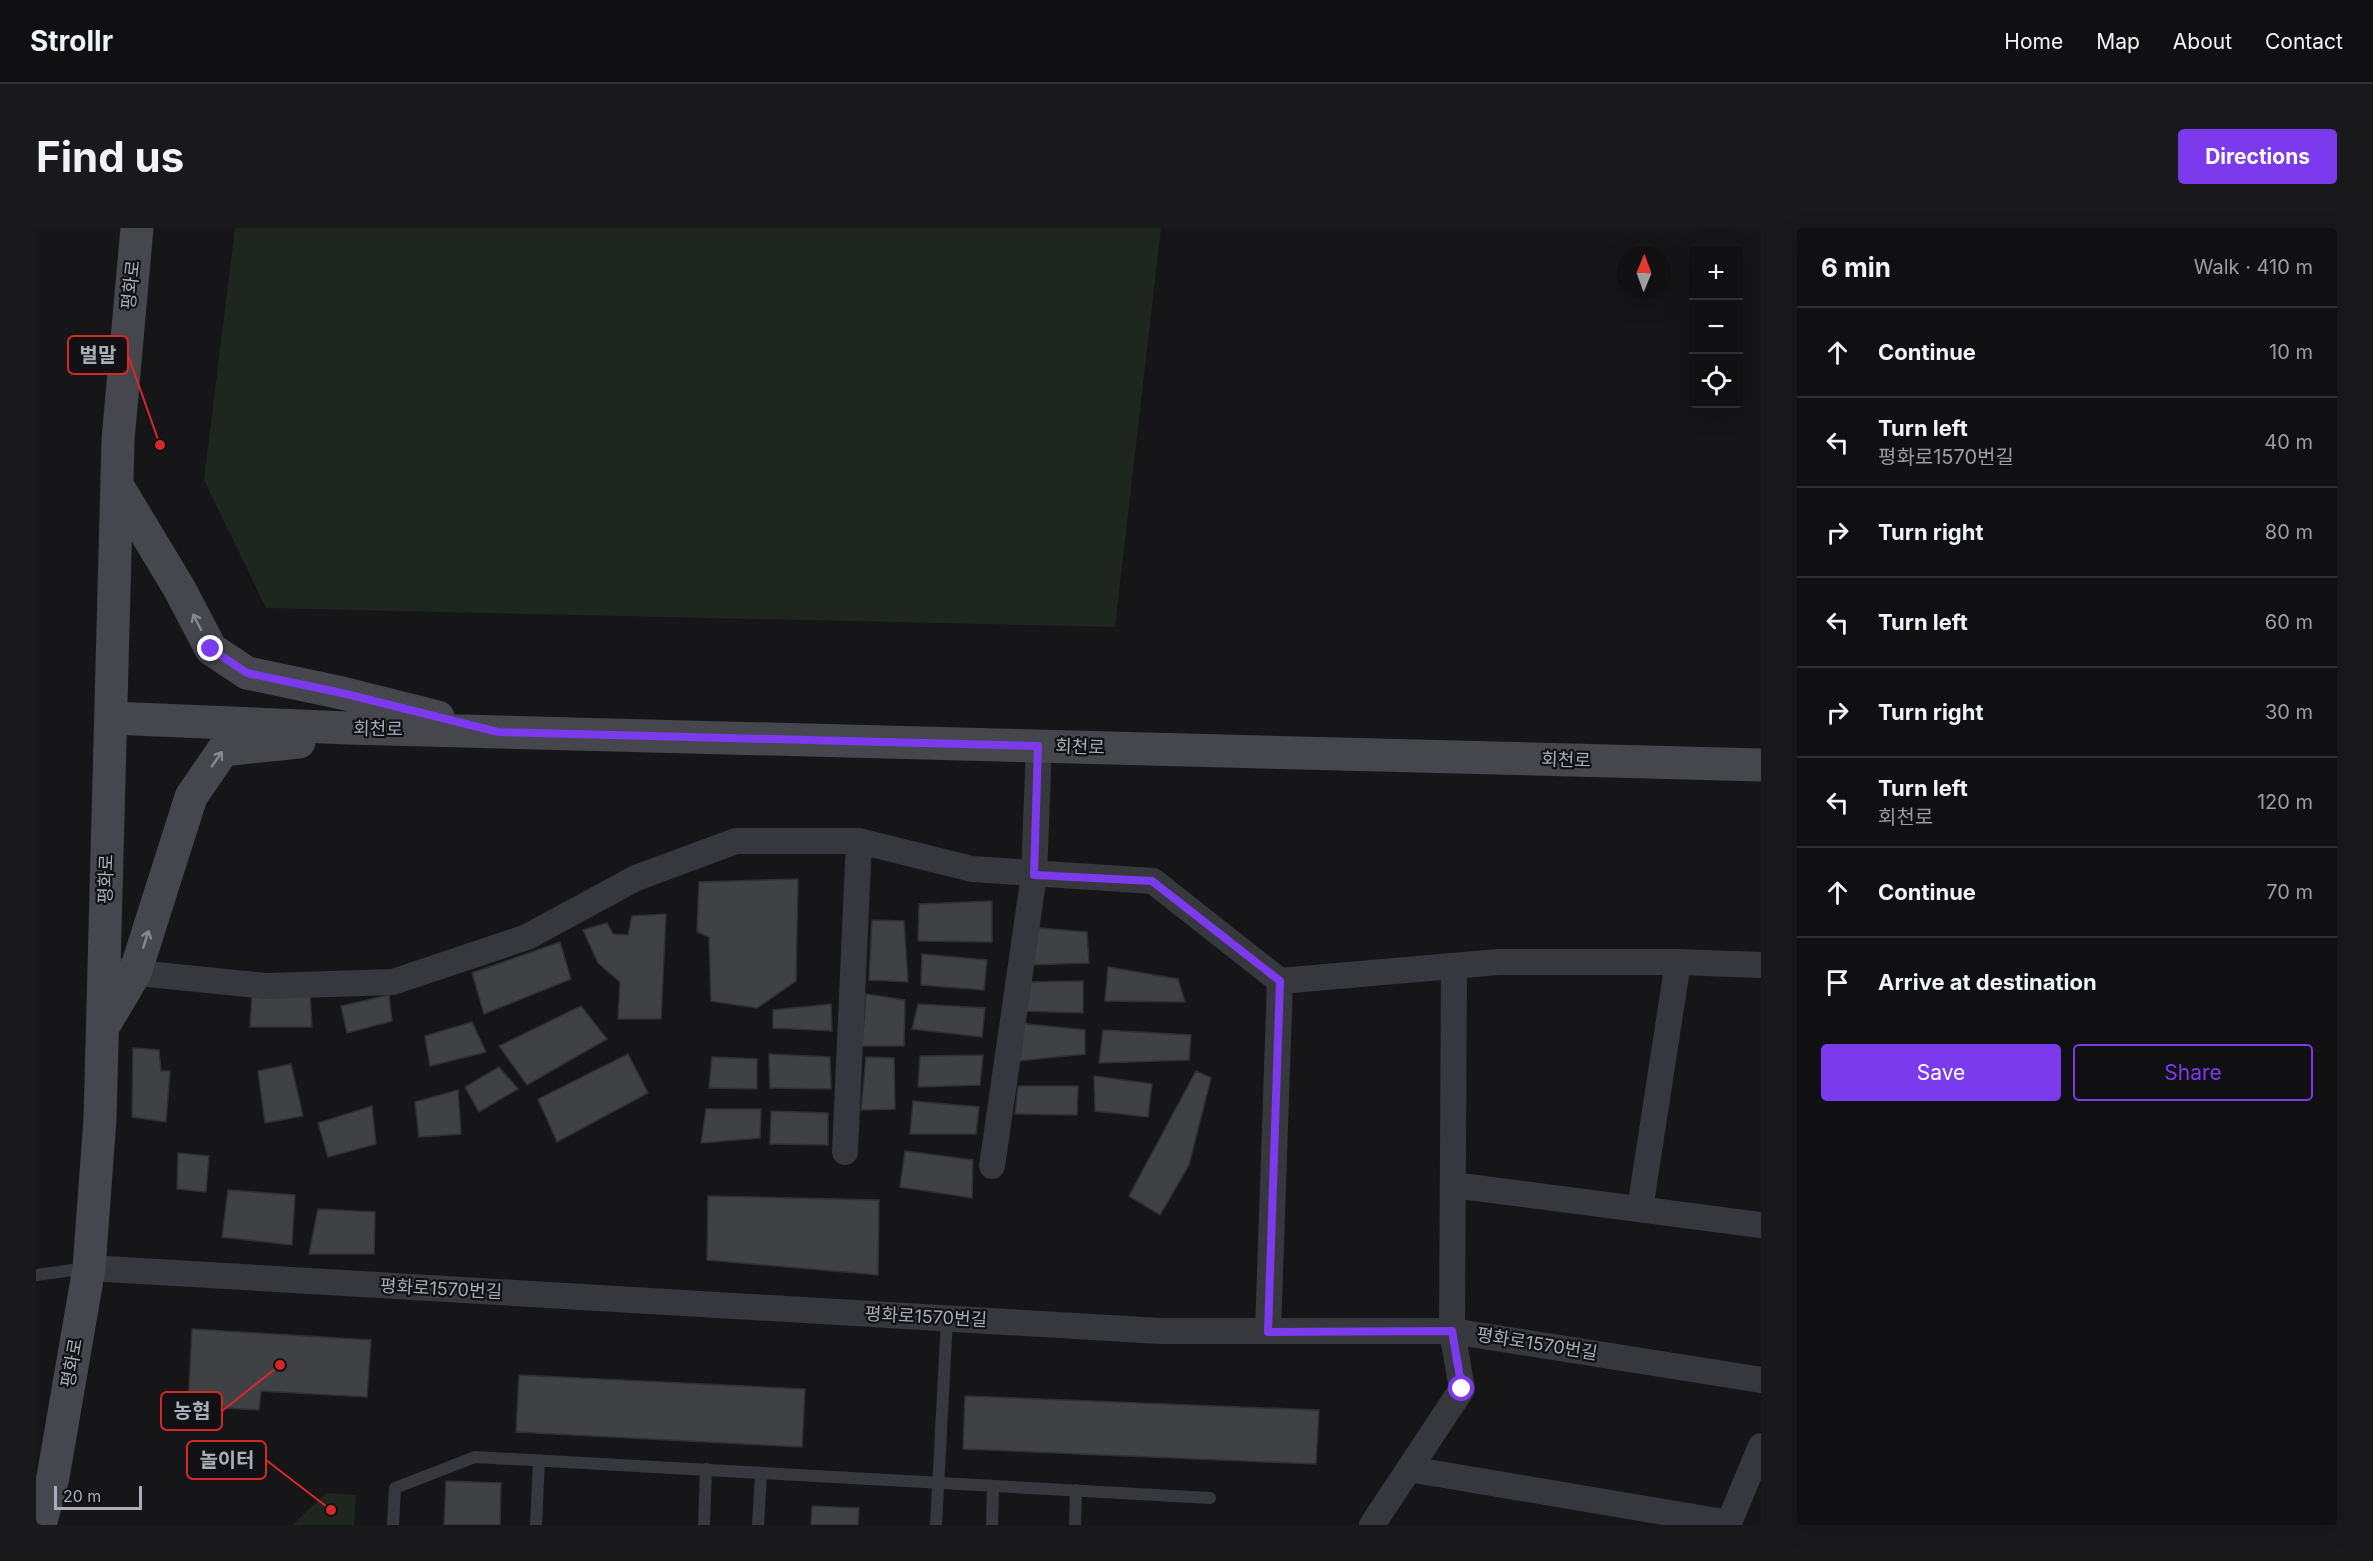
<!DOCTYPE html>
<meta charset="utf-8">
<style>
:root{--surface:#101012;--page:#19191b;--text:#f1f3f6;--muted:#9c9d9f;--line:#303032;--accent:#7c3aed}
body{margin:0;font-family:Inter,"Noto Sans KR",sans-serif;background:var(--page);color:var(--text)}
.controls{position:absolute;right:18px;top:18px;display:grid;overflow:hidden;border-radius:6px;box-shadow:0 6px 24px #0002}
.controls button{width:54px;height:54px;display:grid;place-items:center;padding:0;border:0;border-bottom:2px solid var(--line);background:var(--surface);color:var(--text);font:30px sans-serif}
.compass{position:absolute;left:1581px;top:18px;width:54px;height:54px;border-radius:50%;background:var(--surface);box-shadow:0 6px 24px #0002;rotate:1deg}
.scale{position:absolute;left:18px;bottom:15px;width:88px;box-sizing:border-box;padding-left:6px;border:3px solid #a8adb8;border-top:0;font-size:16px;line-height:21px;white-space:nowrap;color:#a8adb8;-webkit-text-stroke:4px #111113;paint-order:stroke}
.stop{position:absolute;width:18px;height:18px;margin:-14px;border:4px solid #7c3aed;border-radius:50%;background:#fff}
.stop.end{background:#7c3aed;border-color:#fff;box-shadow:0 2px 6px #0008}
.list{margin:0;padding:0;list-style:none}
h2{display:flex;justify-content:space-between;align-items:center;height:78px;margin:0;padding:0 24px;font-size:26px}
h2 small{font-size:20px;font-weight:400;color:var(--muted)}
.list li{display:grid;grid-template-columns:39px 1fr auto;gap:18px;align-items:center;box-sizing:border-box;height:90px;padding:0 24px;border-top:2px solid var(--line)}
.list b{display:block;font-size:22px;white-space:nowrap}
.list p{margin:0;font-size:20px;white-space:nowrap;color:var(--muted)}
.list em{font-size:20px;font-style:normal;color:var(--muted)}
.actions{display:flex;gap:12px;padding:18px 24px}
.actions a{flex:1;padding:14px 0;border:2px solid var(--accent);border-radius:6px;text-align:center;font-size:21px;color:var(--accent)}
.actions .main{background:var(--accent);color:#fff}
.icon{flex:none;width:33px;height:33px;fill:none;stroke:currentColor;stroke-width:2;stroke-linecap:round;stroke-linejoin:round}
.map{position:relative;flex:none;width:1725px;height:1297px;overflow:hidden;border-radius:6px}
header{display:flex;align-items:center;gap:36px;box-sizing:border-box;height:84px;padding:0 30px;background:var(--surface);border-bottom:2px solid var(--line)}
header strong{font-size:28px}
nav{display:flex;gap:33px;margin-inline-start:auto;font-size:21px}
.intro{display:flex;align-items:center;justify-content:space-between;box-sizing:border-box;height:144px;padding:0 36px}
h1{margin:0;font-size:42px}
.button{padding:15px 27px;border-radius:6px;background:var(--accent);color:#fff;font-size:21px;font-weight:700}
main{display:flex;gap:36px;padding:0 36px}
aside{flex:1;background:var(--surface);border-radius:6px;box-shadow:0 6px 24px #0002}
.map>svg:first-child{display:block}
.green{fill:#1e261f}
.building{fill:#404145;stroke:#303034;stroke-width:1.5}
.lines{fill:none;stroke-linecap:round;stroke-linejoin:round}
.lane{stroke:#37383d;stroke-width:12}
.street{stroke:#37383d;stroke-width:26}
.secondary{stroke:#45474d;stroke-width:33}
.oneway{stroke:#858993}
.route{stroke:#7c3aed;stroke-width:8}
.labels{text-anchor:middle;stroke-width:4.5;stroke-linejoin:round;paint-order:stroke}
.street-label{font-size:18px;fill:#a8adb8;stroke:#111113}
.leader{fill:none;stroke:#d62828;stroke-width:2}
.callout-dot{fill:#d62828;stroke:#111113;stroke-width:2}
.callout{fill:#111113;stroke:#d62828;stroke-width:2}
.callout-label{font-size:20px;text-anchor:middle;font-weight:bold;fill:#a8adb8}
</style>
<header>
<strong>Strollr</strong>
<nav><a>Home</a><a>Map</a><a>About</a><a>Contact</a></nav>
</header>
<div class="intro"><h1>Find us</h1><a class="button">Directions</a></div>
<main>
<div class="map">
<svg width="1725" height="1297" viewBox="0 0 1725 1297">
<rect width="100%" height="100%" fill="#161618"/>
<path class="green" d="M199,0H1125L1079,399L230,380L168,252Z
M290,1265L320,1267L318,1297H256Z"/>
<path class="building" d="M762,651L760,753L721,780L675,773L673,709L661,704L663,654Z
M956,673V714L882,713L883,676Z
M630,686L625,791H582L584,754L562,735L547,702L571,695L577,706L592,707L596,688Z
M836,692L868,693L872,754L833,752Z
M991,699L1051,704L1053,735L990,737Z
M524,714L535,751L448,786L436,745Z
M886,726L951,732L948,762L885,757Z
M1072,739L1142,751L1149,774L1069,773Z
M1047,753V785L985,783L989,754Z
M216,766L274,767L276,799H214Z
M830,766L869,772L868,818H826Z
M353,767L356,793L311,805L305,778Z
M795,776L796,803L737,800V782Z
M882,776L949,780L946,809L876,801Z
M545,778L571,811L491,857L463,818Z
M436,794L450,824L394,838L389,808Z
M982,795L1049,802V826L982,833Z
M1067,802L1155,807L1153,832L1063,835Z
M97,820L123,822L125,843H134L130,894L96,889Z
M592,826L612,865L521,914L502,871Z
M733,826L794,829L795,861L734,860Z
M947,827L944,857L882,859L884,828Z
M676,829L721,831V861L673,860Z
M830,829L858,830L859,881L825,882Z
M255,836L267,888L229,895L222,843Z
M463,839L482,861L443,884L429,859Z
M1160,843L1175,850L1153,937L1124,987L1093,968Z
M1058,848L1116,856L1112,889L1059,883Z
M982,858H1042L1041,887L979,886Z
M422,862L425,906L383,909L379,874Z
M877,873L943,879L940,906H874Z
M336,878L340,916L292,929L282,895Z
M670,881H725L724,910L665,915Z
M735,883L792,885V917L734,916Z
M869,923L937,932L936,970L864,959Z
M142,925L173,928L170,964L141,961Z
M192,962L259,967L256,1017L186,1009Z
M672,968L843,972L842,1047L671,1032Z
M282,981L339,984L338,1026H273Z
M156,1101L335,1112L331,1169L225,1163L223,1182L152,1178Z
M483,1147L769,1161L766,1219L480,1204Z
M929,1168L1283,1182L1280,1236L927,1221Z
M410,1253L465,1255L464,1297H408Z
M776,1278L823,1280L822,1297H775Z"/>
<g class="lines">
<path class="lane" d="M0,1047L51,1040
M357,1297L359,1260L439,1229L1174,1270
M500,1297L503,1232
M668,1297L670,1241
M722,1297L725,1245
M900,1297L911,1091
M956,1297L957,1258
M1039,1297L1040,1262"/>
<path class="street" d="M82,743L230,758L357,754L491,709L600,650L700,613H823L936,641L1117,653L1244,753
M809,924L823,613
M956,938L998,647L1003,518
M1417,957L1725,997
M1604,981L1642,734
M53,1040L1124,1103H1416L1725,1152
M1232,1103L1244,753L1462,734H1642L1725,737
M1373,1241L1693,1295
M1336,1297L1426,1161L1416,1103L1418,738
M1692,1297L1725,1218"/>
<path class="secondary" d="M81,257L143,360L175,421L211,445L306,465L402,489
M75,490L312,500L1725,537
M67,799L99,745L155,569L187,522L263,514
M4,1297L17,1249L53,1040L64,891L82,212L101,0"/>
</g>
<defs><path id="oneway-shaft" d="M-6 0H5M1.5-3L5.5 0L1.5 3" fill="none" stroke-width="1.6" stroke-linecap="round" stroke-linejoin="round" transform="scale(1.5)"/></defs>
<g class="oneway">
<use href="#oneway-shaft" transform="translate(161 394) rotate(-117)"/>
<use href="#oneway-shaft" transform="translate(181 531) rotate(-55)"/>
<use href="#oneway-shaft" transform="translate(110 711) rotate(-72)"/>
</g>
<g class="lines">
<path class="route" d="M175,421L211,445L306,465L462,504L1002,518L998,647L1116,653L1244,753L1232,1104L1416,1103L1426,1161"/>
</g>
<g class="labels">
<g class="street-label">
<text transform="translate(95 57) rotate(-84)" y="6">평화로</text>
<text transform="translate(342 501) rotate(1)" y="6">회천로</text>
<text transform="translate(1044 519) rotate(2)" y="6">회천로</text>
<text transform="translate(1530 532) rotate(2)" y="6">회천로</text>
<text transform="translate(70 651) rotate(-88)" y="6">평화로</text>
<text transform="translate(405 1061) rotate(3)" y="6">평화로1570번길</text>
<text transform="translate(890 1089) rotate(3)" y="6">평화로1570번길</text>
<text transform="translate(1501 1116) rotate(9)" y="6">평화로1570번길</text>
<text transform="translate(36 1135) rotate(-80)" y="6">평화로</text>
</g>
</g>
<path class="leader" d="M124 217L92 127M244 1137L186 1183M295 1282L230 1232"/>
<g class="callout-dot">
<circle cx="124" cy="217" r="6"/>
<circle cx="244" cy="1137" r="6"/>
<circle cx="295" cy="1282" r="6"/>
</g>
<g class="callout">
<rect x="32" y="108" width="60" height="38" rx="6"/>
<rect x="125" y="1164" width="61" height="38" rx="6"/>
<rect x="151" y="1213" width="79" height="38" rx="6"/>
</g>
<g class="callout-label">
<text x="62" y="134">벌말</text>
<text x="156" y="1190">농협</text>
<text x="191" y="1239">놀이터</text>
</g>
</svg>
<div class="controls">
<button>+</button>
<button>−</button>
<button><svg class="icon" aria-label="locate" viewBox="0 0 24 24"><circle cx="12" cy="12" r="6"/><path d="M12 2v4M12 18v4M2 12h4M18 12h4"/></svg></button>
</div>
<svg class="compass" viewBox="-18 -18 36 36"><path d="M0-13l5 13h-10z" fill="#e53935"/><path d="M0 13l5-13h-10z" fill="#9c9d9f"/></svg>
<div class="scale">20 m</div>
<div class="stop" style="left:1426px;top:1161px"></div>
<div class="stop end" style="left:175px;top:421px"></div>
</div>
<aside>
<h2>6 min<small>Walk · 410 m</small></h2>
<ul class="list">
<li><svg class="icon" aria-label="ahead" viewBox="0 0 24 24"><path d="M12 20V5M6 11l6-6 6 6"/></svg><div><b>Continue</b></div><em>10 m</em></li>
<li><svg class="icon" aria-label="left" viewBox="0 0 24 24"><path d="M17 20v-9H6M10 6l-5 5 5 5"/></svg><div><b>Turn left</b><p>평화로1570번길</p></div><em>40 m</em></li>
<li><svg class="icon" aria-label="right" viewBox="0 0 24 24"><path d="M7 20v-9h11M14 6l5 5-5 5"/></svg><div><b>Turn right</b></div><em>80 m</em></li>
<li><svg class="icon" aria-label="left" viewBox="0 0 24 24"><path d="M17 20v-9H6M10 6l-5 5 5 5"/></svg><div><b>Turn left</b></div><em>60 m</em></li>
<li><svg class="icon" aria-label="right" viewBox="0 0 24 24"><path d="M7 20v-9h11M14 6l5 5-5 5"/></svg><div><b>Turn right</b></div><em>30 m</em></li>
<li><svg class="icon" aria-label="left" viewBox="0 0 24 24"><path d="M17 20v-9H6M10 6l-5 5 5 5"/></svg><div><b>Turn left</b><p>회천로</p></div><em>120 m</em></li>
<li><svg class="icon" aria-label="ahead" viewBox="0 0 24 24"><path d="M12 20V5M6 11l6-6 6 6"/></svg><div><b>Continue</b></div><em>70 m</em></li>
<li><svg class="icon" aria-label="arrive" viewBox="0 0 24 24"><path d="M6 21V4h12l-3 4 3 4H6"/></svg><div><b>Arrive at destination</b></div></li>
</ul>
<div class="actions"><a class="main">Save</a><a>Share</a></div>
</aside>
</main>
